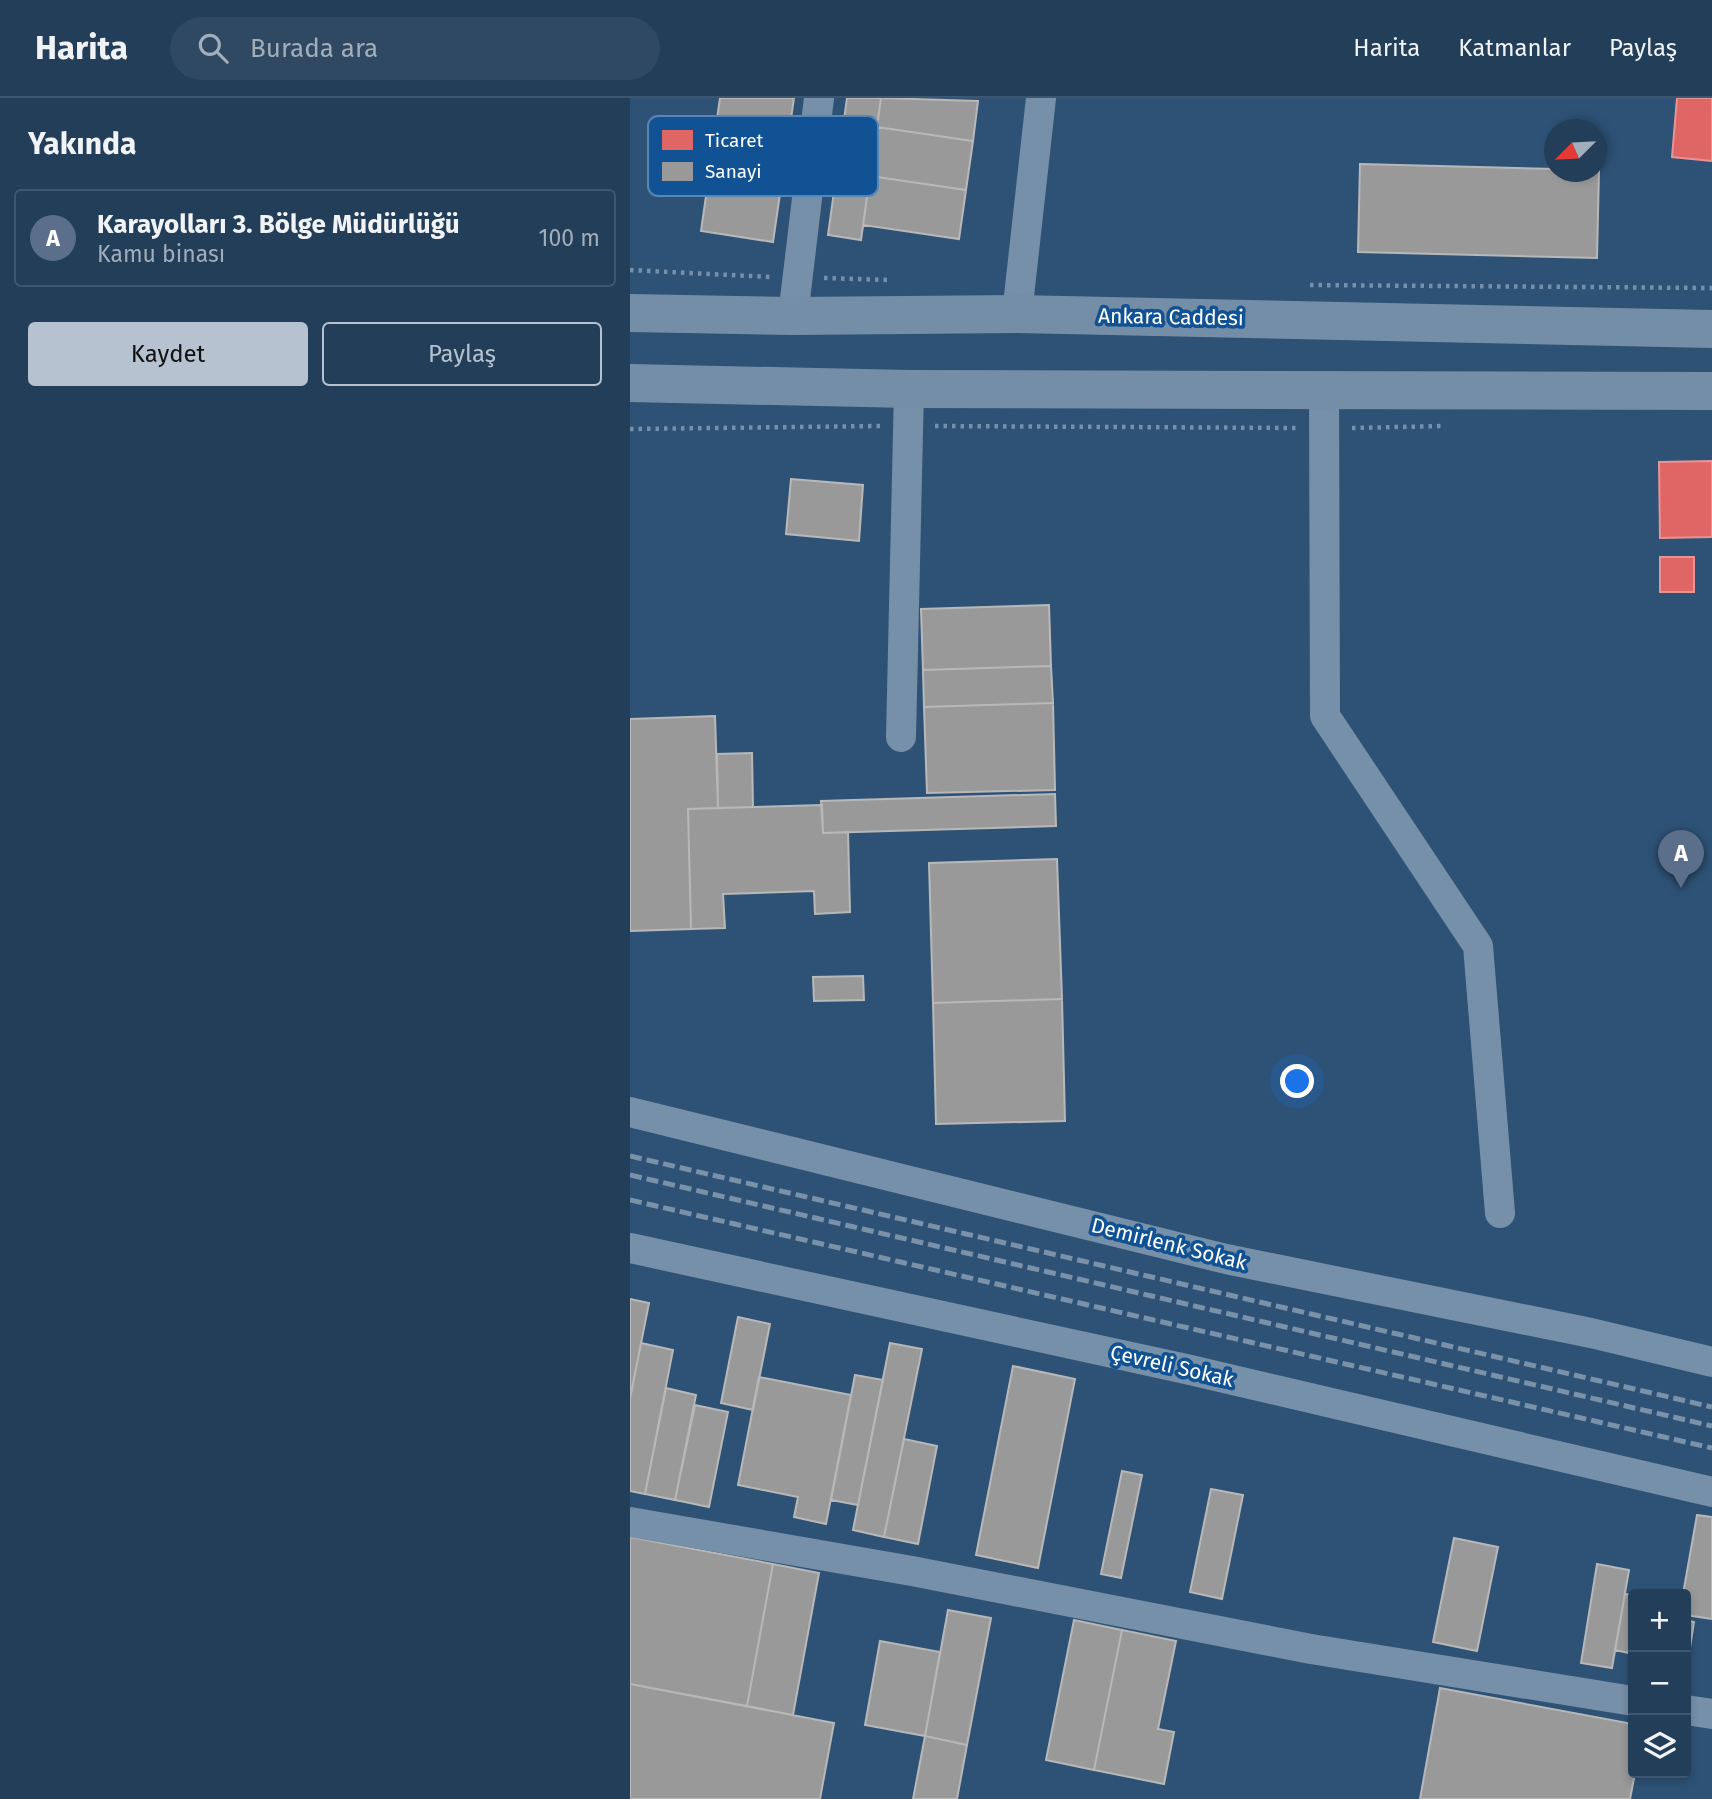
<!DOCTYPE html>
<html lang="tr">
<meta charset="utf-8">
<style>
:root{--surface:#223e58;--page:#2e4961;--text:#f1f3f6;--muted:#a2aeba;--line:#3f576e;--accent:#b6c2cf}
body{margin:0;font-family:"Fira Sans",sans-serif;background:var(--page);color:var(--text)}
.controls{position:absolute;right:21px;bottom:21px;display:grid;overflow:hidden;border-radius:7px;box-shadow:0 4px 10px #0003}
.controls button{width:63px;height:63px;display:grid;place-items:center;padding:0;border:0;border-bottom:2px solid var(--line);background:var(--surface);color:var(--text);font:35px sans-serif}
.compass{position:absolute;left:914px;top:21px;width:63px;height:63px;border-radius:50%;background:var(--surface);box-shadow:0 4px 10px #0003;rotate:246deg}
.you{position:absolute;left:668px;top:984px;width:24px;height:24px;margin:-18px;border:5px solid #fff;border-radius:50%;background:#1a73e8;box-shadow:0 0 0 10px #1a73e833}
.badge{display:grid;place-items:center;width:46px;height:46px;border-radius:50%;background:var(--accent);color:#fff;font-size:23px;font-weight:700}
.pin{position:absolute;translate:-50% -58px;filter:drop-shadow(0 2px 4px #0008)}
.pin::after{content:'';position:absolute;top:37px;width:24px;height:21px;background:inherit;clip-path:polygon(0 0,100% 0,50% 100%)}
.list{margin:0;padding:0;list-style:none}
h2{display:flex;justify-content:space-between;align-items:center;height:91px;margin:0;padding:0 28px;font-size:30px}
h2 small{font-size:23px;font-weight:400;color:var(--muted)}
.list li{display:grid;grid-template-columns:46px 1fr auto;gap:21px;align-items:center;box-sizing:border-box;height:98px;margin:0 14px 14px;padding:0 14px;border:2px solid var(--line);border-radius:7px}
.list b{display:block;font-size:26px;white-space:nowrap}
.list p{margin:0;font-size:23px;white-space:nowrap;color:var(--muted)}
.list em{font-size:23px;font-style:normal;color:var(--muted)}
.actions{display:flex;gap:14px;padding:21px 28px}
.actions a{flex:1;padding:16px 0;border:2px solid var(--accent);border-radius:7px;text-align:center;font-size:24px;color:var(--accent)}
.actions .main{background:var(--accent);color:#111}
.icon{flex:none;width:38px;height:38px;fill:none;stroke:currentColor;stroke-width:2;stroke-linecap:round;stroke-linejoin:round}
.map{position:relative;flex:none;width:1082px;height:1701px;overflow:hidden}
header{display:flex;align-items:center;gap:42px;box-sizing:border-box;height:98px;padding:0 35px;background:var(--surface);border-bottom:2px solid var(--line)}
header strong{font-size:33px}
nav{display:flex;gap:38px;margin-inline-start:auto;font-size:24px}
.search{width:490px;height:63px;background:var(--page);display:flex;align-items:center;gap:18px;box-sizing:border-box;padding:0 24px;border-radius:38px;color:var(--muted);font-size:26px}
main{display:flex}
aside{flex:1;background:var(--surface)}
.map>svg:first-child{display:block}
.shops{fill:#e06666;stroke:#e99494;stroke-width:2}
.industry{fill:#999;stroke:#b8b8b8;stroke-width:2}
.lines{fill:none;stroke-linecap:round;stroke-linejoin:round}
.path{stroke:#7790a9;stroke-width:4.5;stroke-dasharray:3.5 5;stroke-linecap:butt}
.minor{stroke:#7790a9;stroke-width:30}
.major{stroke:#758ea7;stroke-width:38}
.rail{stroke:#7991a9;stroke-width:5;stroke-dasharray:12 5;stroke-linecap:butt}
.labels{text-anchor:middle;stroke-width:7;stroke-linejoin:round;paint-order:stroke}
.street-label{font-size:21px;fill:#fff;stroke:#105294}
.key{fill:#105294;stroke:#5886b4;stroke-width:2}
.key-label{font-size:19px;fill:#fff}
</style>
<header>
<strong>Harita</strong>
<div class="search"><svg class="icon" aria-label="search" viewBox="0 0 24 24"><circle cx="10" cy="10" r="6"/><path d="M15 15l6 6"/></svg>Burada ara</div>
<nav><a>Harita</a><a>Katmanlar</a><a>Paylaş</a></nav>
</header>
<main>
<aside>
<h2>Yakında<small></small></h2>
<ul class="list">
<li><span class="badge" style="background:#5c6f8a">A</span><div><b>Karayolları 3. Bölge Müdürlüğü</b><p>Kamu binası</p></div><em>100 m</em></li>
</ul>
<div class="actions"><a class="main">Kaydet</a><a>Paylaş</a></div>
</aside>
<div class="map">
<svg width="1082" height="1701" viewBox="0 0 1082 1701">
<rect width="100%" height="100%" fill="#2e5276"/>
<path class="shops" d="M1047,0H1082V63L1042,59Z
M1082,363V439L1030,440L1029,364Z
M1030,459H1064V494H1030Z"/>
<path class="industry" d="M90,0H164L143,144L71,133Z
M217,0H251L231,142L198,137Z
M251,0L348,3L343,43L247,29Z
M247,29L343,43L336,92L240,78Z
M730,66L925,71V74L969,72L967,160L728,154Z
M240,78L336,92L329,141L233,127Z
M161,381L233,387L229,443L156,436Z
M419,507L421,568L293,572L291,511Z
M421,568L423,605L294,609L293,572Z
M423,605L425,692L297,695L294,609Z
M85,618L88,710L58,711L61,831L0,833V621Z
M122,655L123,709L88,710L87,656Z
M425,696L426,728L193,735L191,703Z
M192,707L193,735L218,734L220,814L185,816L184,793L93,796L95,830L61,831L58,711Z
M427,761L432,901L303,905L299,765Z
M233,878L234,902L184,903L183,879Z
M432,901L435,1023L306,1026L303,905Z
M0,1201L19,1205L0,1301Z
M108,1219L140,1226L123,1312L91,1305Z
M11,1245L43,1252L15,1396L0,1393V1301Z
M260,1245L292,1251L254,1439L223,1432Z
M383,1268L445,1281L408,1470L346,1457Z
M225,1277L253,1282L228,1407L201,1402Z
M129,1279L221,1297L196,1426L164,1419L168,1399L108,1387Z
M36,1290L66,1297L45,1402L15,1396Z
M65,1307L98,1314L79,1409L45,1402Z
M274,1341L307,1348L288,1446L254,1439Z
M492,1373L512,1377L491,1480L471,1476Z
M581,1391L613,1397L592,1501L560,1494Z
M1067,1417L1082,1419V1521L1056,1517L1053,1496Z
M0,1439L143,1466L117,1608L0,1586Z
M824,1440L868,1449L847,1553L803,1544Z
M143,1466L189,1475L163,1617L117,1608Z
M967,1466L999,1472L982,1570L951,1565Z
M995,1496L1003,1497V1556L985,1552Z
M318,1512L361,1520L337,1647L295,1638Z
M444,1522L492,1532L464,1672L416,1662Z
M1056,1522L1064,1524L1059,1556H1056Z
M492,1532L546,1543L528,1631L544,1634L534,1686L464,1672Z
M250,1543L310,1554L295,1638L235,1627Z
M0,1586L204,1625L190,1701H0Z
M810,1590L1003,1626L1005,1675L1000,1701H790Z
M295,1638L337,1647L327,1701H283Z"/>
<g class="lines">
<path class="path" d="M0,172L140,179
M194,180L259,182
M680,187L1082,190
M305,328L668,330
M722,330L815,328
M0,331L251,328"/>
<path class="minor" d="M387,216L411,0
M163,218L189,0
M694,290L695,618L848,848L870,1115
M271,639L279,291
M0,1014L596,1161L961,1235L1082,1264
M0,1150L556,1271L1082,1394
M0,1424L282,1473L681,1551L1003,1603
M1056,1612L1082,1616"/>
<path class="major" d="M0,215L163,218L387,216L1082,231
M0,285L279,291L1082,293"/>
<path class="rail" d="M0,1058L1082,1309
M0,1077L1082,1328
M0,1102L1082,1350"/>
</g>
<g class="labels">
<g class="street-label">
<text transform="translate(541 219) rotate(1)" y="7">Ankara Caddesi</text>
<text transform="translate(539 1146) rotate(14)" y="7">Demirlenk Sokak</text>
<text transform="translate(542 1268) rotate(13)" y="7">Çevreli Sokak</text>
</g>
</g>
<rect x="18" y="18" width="230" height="80" rx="10" class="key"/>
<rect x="32" y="32" width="31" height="20" fill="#e06666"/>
<rect x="32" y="64" width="31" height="19" fill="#999"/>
<g class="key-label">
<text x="75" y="49">Ticaret</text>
<text x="75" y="80">Sanayi</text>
</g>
</svg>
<div class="controls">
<button>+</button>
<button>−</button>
<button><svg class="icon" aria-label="layers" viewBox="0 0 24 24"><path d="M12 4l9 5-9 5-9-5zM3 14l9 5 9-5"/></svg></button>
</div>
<svg class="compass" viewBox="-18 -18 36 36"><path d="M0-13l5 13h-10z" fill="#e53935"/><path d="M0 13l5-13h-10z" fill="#a2aeba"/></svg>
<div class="you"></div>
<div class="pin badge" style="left:1051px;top:790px;background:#5c6f8a">A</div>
</div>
</main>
